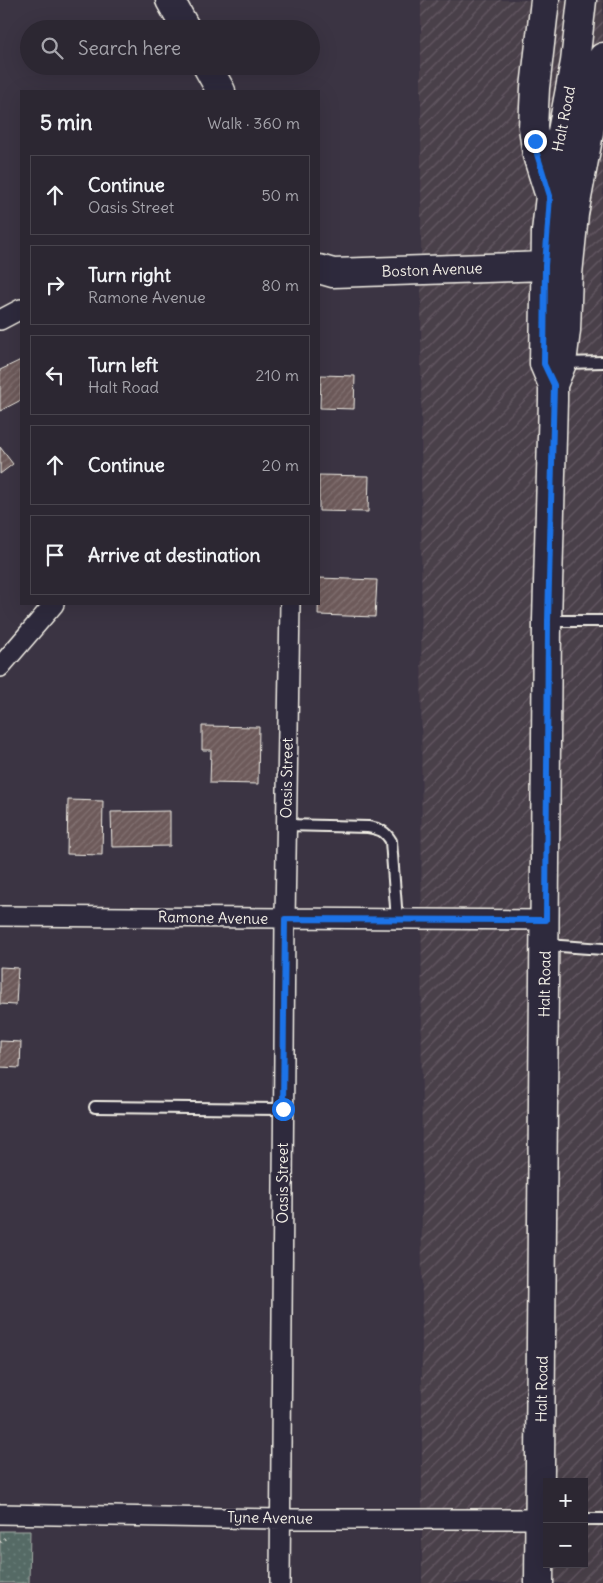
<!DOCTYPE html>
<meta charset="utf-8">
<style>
:root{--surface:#2c2732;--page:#38333e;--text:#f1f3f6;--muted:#a6a5ac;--line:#48444d}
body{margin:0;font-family:Delius,sans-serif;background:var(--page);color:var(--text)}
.controls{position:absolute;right:15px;bottom:15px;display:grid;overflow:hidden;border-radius:0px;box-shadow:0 5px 20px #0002}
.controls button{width:45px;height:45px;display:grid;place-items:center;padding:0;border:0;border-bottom:1px solid var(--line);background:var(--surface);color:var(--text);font:25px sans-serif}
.stop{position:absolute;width:15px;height:15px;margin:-11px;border:4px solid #1a73e8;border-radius:50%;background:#fff}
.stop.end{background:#1a73e8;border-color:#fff;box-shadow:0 1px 5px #0008}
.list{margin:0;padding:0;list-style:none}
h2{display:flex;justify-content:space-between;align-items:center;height:65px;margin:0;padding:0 20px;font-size:21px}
h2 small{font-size:16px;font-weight:400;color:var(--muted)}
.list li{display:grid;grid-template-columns:32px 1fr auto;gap:15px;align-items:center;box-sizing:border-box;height:80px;margin:0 10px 10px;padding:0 10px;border:1px solid var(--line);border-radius:0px}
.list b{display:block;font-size:19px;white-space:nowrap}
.list p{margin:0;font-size:16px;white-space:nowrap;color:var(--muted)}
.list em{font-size:16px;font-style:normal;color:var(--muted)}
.icon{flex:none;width:28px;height:28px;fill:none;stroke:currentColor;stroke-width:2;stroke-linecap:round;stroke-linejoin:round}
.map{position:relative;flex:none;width:603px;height:1583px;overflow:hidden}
.search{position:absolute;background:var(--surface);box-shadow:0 5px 20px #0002;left:20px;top:20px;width:300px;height:55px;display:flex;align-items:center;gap:12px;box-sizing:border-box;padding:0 18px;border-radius:28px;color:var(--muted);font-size:19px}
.panel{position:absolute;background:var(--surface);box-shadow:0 5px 20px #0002;left:20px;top:90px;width:300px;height:515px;border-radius:0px}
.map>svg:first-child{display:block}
.industrial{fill:url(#industrial-furrows);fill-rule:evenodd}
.grass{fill:url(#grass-dots);stroke:#a4aea6}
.building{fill:url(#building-hatch);stroke:#f4f1e8}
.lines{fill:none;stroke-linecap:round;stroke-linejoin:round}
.lane-casing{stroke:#f4f1e8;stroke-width:14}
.street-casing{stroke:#f4f1e8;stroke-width:22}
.secondary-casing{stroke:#f4f1e8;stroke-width:31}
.path{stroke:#f4f1e8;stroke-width:3;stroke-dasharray:1 4;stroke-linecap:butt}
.lane{stroke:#2f2a3d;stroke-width:10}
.street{stroke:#2f2a3d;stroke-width:19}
.secondary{stroke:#2f2a3d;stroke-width:28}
.route{stroke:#1a73e8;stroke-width:6}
.labels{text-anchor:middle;stroke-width:4.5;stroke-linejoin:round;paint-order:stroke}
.street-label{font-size:15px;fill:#f4f1e8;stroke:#2f2a3d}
</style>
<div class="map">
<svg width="603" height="1583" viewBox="0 0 603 1583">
<defs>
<pattern id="industrial-furrows" width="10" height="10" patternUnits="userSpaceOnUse" patternTransform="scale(1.25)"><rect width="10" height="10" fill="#4a3f4a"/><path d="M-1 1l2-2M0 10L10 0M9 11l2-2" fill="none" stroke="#655b64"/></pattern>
<pattern id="grass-dots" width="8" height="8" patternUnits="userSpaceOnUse" patternTransform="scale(1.25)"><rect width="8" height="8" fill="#546a65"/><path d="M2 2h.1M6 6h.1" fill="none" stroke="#6d807b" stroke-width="1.8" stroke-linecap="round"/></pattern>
<pattern id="building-hatch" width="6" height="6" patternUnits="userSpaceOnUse" patternTransform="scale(1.25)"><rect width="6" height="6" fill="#6d5a5a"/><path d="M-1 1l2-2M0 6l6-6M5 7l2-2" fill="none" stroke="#827272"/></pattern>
</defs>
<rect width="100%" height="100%" fill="#3b3443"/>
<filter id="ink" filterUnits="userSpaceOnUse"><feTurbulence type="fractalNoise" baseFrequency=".02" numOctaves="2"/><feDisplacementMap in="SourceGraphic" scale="10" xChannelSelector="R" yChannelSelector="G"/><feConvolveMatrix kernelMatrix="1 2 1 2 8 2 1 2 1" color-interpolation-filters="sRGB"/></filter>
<g filter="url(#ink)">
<path class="industrial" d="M421,0H603V1583H422ZM547,1482H584V1564H547Z"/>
<path class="grass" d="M0,1531H30L29,1583H0Z"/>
<path class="building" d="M21,360V400L0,411V370Z
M321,375L355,376L354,409L320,408Z
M0,447L13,464L0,474Z
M319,475L369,476L368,512L319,511Z
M319,578L377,580L375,617L318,615Z
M202,726L259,727L258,784L210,783L211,750H202Z
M68,800L103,801L102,855L67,854Z
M170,811V846L112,847L111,812Z
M0,967L18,968L16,1005L0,1004Z
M0,1041L21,1042L20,1068L0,1067Z"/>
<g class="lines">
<g class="lane-casing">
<path id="lane" d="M564,363L603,362
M548,621H603
M286,825L368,827C380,829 385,831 391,841L397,920
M546,945L603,949
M95,1107L283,1109
M584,1519H603"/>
</g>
<g class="street-casing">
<path id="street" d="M0,320L21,309
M0,667L54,604
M0,916L546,920
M0,1514L281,1519H540
M280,1583L285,919L290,604"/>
</g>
<g class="secondary-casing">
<path id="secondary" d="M170,0L186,29
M545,0L535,88L533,127L537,155L548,190
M207,66L221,91
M319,269L333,273L545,266
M553,385L544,364L546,232L550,196L575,62L582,0
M539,1583L547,621L553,400V385L562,363L566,330L568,274L574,214L603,57"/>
</g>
<path class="path" d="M0,1542L8,1536"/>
<use href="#lane" class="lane"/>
<use href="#street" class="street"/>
<use href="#secondary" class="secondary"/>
</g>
</g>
<g class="lines" filter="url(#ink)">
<path class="route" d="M283,1109L285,919L546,920L548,621L554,385L544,364L545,266L550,196L537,154L535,141"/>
</g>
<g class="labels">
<g class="street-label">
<text transform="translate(564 119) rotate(-79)" y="5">Halt Road</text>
<text transform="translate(432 270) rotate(-2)" y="5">Boston Avenue</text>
<text transform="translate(287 778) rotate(-89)" y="5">Oasis Street</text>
<text transform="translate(213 918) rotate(1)" y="5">Ramone Avenue</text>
<text transform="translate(545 984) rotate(-89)" y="5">Halt Road</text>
<text transform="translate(283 1183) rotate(-90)" y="5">Oasis Street</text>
<text transform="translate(542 1389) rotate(-89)" y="5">Halt Road</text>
<text transform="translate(270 1518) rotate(1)" y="5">Tyne Avenue</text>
</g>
</g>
</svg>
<div class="controls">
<button>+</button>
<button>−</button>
</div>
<div class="stop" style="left:283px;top:1109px"></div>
<div class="stop end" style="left:535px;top:141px"></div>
<div class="search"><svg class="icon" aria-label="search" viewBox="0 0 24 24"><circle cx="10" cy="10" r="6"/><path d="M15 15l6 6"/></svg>Search here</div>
<section class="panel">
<h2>5 min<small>Walk · 360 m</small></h2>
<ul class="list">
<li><svg class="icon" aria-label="ahead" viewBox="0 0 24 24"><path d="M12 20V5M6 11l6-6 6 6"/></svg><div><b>Continue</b><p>Oasis Street</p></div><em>50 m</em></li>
<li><svg class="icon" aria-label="right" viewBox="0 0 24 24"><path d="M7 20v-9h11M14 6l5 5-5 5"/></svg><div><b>Turn right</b><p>Ramone Avenue</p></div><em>80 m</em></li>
<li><svg class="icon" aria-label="left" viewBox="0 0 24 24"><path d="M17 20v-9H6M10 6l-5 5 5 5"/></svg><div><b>Turn left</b><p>Halt Road</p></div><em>210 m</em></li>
<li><svg class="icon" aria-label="ahead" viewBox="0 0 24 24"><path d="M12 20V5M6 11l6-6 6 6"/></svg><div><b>Continue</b></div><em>20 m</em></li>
<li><svg class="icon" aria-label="arrive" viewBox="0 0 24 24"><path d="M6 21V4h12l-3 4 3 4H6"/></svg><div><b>Arrive at destination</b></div></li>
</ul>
</section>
</div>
